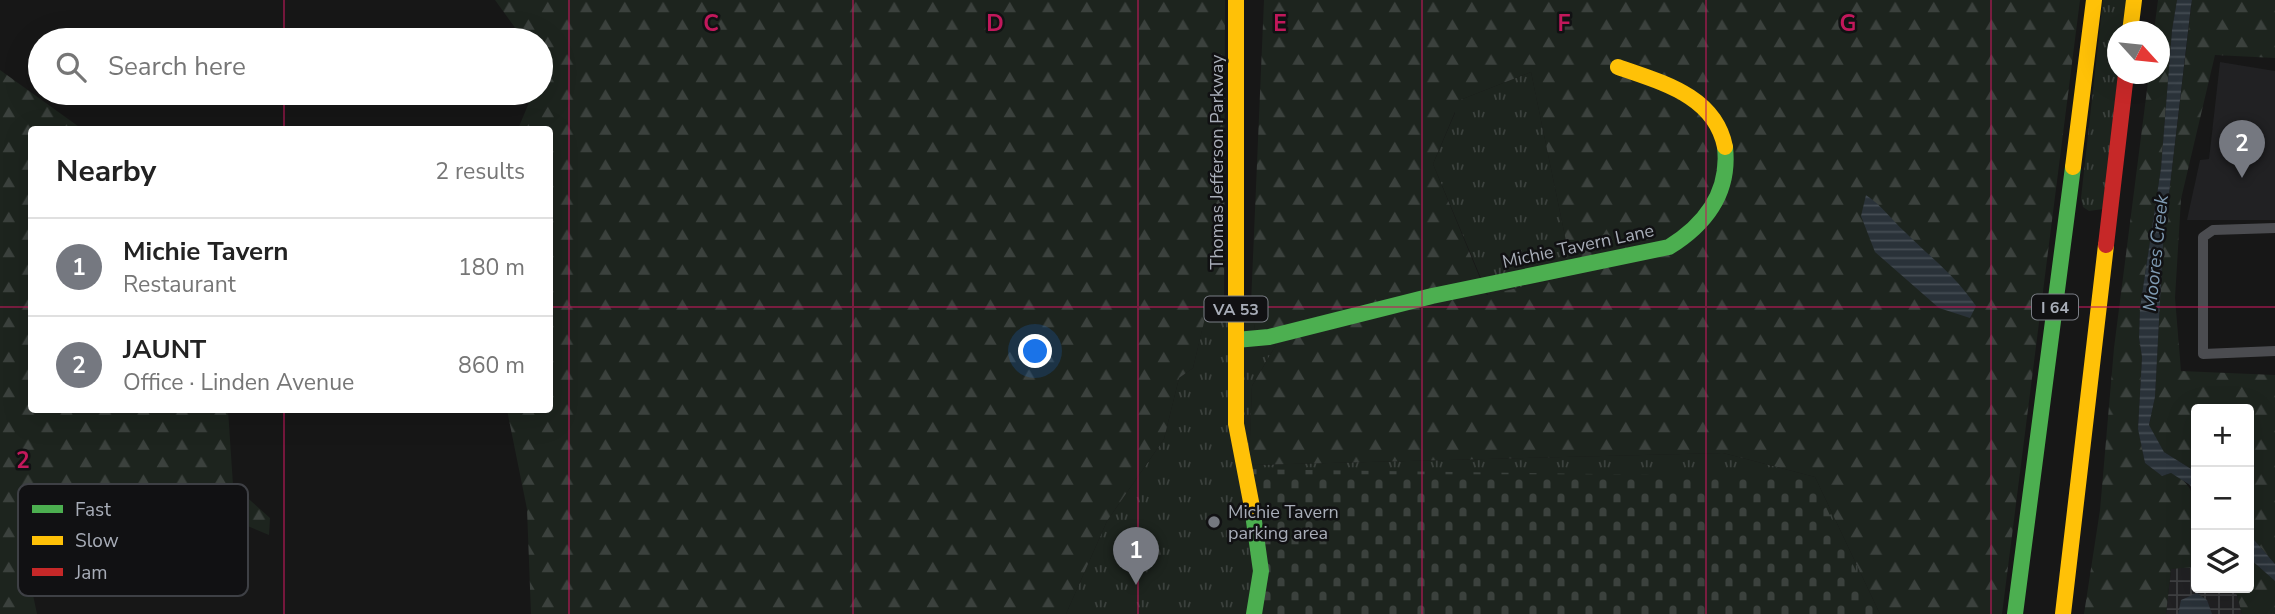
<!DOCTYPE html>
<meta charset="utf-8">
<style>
:root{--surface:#fff;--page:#f6f6f6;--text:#222;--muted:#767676;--line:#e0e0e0;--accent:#757880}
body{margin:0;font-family:"Nunito Sans",sans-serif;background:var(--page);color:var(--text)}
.controls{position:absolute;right:21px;bottom:21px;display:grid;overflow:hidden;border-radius:7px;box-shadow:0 7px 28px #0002}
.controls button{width:63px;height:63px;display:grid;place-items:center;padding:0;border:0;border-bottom:2px solid var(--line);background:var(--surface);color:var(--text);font:35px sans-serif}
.compass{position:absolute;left:2107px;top:21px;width:63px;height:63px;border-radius:50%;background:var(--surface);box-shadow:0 7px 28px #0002;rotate:117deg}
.you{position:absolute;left:1036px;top:352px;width:24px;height:24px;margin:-18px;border:5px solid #fff;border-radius:50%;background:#1a73e8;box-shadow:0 0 0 10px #1a73e833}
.badge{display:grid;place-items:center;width:46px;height:46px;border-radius:50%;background:var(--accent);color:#fff;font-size:23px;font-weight:700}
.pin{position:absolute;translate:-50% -58px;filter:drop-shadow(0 2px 4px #0008)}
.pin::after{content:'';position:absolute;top:37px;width:24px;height:21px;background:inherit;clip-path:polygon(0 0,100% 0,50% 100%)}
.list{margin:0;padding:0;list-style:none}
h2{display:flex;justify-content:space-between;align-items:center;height:91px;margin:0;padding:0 28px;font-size:30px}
h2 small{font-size:23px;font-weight:400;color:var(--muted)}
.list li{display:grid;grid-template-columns:46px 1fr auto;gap:21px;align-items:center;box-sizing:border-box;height:98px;padding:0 28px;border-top:2px solid var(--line)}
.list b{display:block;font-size:26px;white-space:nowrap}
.list p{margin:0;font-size:23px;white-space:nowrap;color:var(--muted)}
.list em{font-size:23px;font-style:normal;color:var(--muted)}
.icon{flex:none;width:38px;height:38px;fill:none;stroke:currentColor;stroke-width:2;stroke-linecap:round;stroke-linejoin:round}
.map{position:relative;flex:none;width:2275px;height:614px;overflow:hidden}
.search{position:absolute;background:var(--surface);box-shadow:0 7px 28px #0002;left:28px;top:28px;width:525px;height:77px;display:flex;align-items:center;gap:18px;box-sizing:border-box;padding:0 24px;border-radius:38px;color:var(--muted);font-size:26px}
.panel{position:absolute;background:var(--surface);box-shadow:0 7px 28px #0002;left:28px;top:126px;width:525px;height:287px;border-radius:7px}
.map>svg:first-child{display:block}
.built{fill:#212123}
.industrial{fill:url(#industrial-grid)}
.grass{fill:url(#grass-tufts)}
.forest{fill:url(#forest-firs);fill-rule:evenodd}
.cemetery{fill:url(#cemetery-stones)}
.water{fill:url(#water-rules)}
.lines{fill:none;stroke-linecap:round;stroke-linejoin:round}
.street{stroke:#4b4c50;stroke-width:10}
.fast{stroke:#4caf50;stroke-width:16}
.slow{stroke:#ffc107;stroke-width:16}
.jam{stroke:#c62828;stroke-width:16}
.grid{fill:none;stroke:#c2185b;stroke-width:2;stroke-opacity:0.55}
.poi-dot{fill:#757880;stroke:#111113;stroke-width:2.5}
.labels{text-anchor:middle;stroke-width:5;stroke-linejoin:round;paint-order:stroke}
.shield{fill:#111113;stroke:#7b7e86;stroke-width:2}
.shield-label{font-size:16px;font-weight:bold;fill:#a8adb8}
.street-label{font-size:18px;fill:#a8adb8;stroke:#111113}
.poi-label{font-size:18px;fill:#a8adb8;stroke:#111113;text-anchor:start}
.water-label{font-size:19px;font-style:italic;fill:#7f9bb3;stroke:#111113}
.key{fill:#111113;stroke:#3e4045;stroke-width:2}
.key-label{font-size:19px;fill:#a8adb8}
.grid-label{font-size:23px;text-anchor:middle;font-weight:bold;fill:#c2185b;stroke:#111113;stroke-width:5;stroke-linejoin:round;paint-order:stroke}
</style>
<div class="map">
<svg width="2275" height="614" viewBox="0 0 2275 614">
<defs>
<pattern id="industrial-grid" width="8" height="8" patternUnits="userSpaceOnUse" patternTransform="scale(1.75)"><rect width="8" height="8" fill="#212123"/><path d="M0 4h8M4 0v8" fill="none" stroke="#3e3f41"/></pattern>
<pattern id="grass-tufts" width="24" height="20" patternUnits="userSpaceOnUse" patternTransform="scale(1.75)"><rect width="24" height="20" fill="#1d241e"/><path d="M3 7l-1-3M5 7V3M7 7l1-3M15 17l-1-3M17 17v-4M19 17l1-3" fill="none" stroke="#3b413d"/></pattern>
<pattern id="forest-firs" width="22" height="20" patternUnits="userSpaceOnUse" patternTransform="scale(1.75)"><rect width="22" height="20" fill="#1d241e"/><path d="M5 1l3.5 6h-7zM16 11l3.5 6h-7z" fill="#3b413d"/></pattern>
<pattern id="cemetery-stones" width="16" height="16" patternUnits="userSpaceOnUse" patternTransform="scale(1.75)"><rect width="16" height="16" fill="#1d241e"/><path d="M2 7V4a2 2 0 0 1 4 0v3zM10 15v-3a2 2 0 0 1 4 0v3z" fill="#3b413d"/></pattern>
<pattern id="water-rules" width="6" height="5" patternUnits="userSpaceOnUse" patternTransform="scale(1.75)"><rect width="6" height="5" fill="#2a3239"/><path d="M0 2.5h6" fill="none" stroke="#464d54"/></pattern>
</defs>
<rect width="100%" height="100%" fill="#171717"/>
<path class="built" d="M2220,62L2275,71V220H2187L2200,160L2209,159Z"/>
<path class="industrial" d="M2194,565L2196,567V588H2235L2242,614H2166L2171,569Z"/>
<path class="grass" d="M2103,0H2129L2125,31L2118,32V74L2103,209L2089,211L2083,207L2081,198Z
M1531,72L1573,275L1488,295L1433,164L1455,113L1454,106L1460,100Z
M1251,304L1255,330L1276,345L1252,386L1249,465L1723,453L1815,477L1880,614H1066L1107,521L1164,439L1179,378L1193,368L1205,317H1225Z"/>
<path class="forest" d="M495,0H1225L1224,317L1205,318L1193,368L1179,378L1164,439L1107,521L1066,614H531L527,509L507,410H550V130L518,129L533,93H541L544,68L541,40H524Z
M1264,0H2080L2002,614H1880L1815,477L1723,453L1249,465L1252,386L1276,345L1255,330L1251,304ZM1531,72L1573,275L1487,295L1433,164L1460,100Z
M2158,0H2177L2172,30L2161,168L2140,308L2139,338L2142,357L2138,428L2145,463L2162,476L2171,473C2207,488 2196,533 2196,567L2171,569L2166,614H2084L2100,510L2114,348L2149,74H2160V32L2154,31Z
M2192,0H2275V58L2215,55L2181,199L2175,298L2181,371L2275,375V564L2249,534V409H2196V472L2164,452L2149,426L2155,397L2163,245Z
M0,70L82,129L32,130V410H228L233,485L270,518L269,535L231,519L223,549L195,590L47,545L29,576L37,614H0Z
M2249,558L2275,581V614H2242L2235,588H2249Z"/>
<path class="cemetery" d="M1241,469L1812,477L1876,614H1255L1261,596Z"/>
<path class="water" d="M2177,0H2192L2191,6L2163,245L2155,397L2149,425L2164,452L2196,472V496L2190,485L2171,473L2162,476L2145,463L2138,429L2142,357L2139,338L2140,308L2161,168L2172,30Z
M1866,195C1882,206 1891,219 1905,232C1932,259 1954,274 1976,306L1970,318L1939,308L1875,252L1861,216Z
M2249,534L2275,564V581L2249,558Z
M2197,593L2207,600L2212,614H2178L2181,600Z"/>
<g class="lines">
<path class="street" d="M2275,228L2213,230L2203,237V354L2275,351"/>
<path class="fast" d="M1236,340L1269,337L1432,296L1669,247C1706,224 1730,192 1725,147
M1252,507L1261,571L1254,614
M2015,614L2073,167"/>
<path class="slow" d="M1236,0V424L1252,507
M2130,32L2134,0
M1618,67C1660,82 1715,95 1725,147
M2073,167L2094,0
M2063,614L2106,245"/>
<path class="jam" d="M2106,245L2126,74"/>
</g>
<path class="grid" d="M284,0V40M569,0V614M853,0V614M1138,0V614M1422,0V614M1706,0V614M1991,0V614M284,93V130M0,307H32M550,307H2275M284,410V614"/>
<circle class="poi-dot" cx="1214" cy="522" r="7"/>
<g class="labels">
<g class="shield">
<rect x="2032" y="294.5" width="46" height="25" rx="5"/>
<rect x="1204.5" y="296.5" width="63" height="25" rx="5"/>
</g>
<g class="shield-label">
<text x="2055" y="313">I 64</text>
<text x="1236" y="315">VA 53</text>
</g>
<g class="street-label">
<text transform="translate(1217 162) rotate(-90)" y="6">Thomas Jefferson Parkway</text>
<text transform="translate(1578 246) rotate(-12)" y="6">Michie Tavern Lane</text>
</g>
<g class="poi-label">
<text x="1228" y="518">Michie Tavern<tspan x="1228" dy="21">parking area</tspan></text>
</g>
<g class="water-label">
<text transform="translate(2155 253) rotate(-84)" y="7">Moores Creek</text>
</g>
</g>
<rect x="18" y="484" width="230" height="112" rx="10" class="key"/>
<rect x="32" y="505" width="31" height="8" fill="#4caf50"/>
<rect x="32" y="536" width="31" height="9" fill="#ffc107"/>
<rect x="32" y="568" width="31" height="8" fill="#c62828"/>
<g class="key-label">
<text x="75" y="516">Fast</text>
<text x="75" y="547">Slow</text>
<text x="75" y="579">Jam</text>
</g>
<g class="grid-label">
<text x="711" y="31">C</text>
<text x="995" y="31">D</text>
<text x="1280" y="31">E</text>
<text x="1564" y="31">F</text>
<text x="1848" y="31">G</text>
<text x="23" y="468">2</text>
</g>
</svg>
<div class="controls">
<button>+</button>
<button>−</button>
<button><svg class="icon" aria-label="layers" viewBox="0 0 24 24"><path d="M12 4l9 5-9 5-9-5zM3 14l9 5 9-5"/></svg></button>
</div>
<svg class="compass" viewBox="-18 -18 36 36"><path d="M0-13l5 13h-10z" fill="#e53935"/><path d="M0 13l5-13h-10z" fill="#767676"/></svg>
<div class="you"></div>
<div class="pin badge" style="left:1136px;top:585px">1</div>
<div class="pin badge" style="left:2242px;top:178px">2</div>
<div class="search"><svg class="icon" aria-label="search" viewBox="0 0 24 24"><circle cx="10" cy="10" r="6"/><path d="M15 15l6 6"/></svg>Search here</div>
<section class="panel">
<h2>Nearby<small>2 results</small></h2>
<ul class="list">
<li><span class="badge">1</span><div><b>Michie Tavern</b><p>Restaurant</p></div><em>180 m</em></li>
<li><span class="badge">2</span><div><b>JAUNT</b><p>Office · Linden Avenue</p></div><em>860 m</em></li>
</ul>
</section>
</div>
